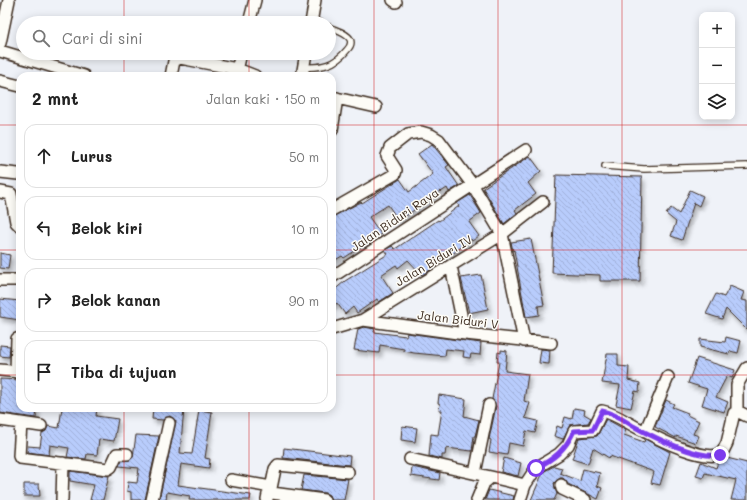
<!DOCTYPE html>
<html lang="id">
<meta charset="utf-8">
<style>
:root{--surface:#fff;--page:#f2f2f2;--text:#222;--muted:#767676;--line:#e0e0e0}
body{margin:0;font-family:Mali,sans-serif;background:var(--page);color:var(--text)}
.controls{position:absolute;right:12px;top:12px;display:grid;overflow:hidden;border-radius:8px;box-shadow:0 2px 10px #0003}
.controls button{width:36px;height:36px;display:grid;place-items:center;padding:0;border:0;border-bottom:1px solid var(--line);background:var(--surface);color:var(--text);font:20px sans-serif}
.stop{position:absolute;width:12px;height:12px;margin:-9px;border:3px solid #7c3aed;border-radius:50%;background:#fff}
.stop.end{background:#7c3aed;border-color:#fff;box-shadow:0 1px 4px #0008}
.list{margin:0;padding:0;list-style:none}
h2{display:flex;justify-content:space-between;align-items:center;height:52px;margin:0;padding:0 16px;font-size:17px}
h2 small{font-size:13px;font-weight:400;color:var(--muted)}
.list li{display:grid;grid-template-columns:26px 1fr auto;gap:12px;align-items:center;box-sizing:border-box;height:64px;margin:0 8px 8px;padding:0 8px;border:1px solid var(--line);border-radius:12px}
.list b{display:block;font-size:15px;white-space:nowrap}
.list em{font-size:13px;font-style:normal;color:var(--muted)}
.icon{flex:none;width:22px;height:22px;fill:none;stroke:currentColor;stroke-width:2;stroke-linecap:round;stroke-linejoin:round}
.map{position:relative;flex:none;width:747px;height:500px;overflow:hidden}
.search{position:absolute;background:var(--surface);box-shadow:0 2px 10px #0003;left:16px;top:16px;width:320px;height:44px;display:flex;align-items:center;gap:10px;box-sizing:border-box;padding:0 14px;border-radius:22px;color:var(--muted);font-size:15px}
.panel{position:absolute;background:var(--surface);box-shadow:0 2px 10px #0003;left:16px;top:72px;width:320px;height:340px;border-radius:12px}
.map>svg:first-child{display:block}
.building{fill:url(#building-back-hatch);stroke:#3b2a1e;filter:url(#shadow)}
.lines{fill:none;stroke-linecap:round;stroke-linejoin:round}
.lane-casing{stroke:#3b2a1e;stroke-width:8}
.street-casing{stroke:#3b2a1e;stroke-width:14}
.lane{stroke:#fdfcf7;stroke-width:5.5}
.street{stroke:#fdfcf7;stroke-width:11}
.route{stroke:#7c3aed;stroke-width:5}
.grid{fill:none;stroke:#d62828;stroke-width:1;stroke-opacity:0.55}
.labels{text-anchor:middle;stroke-width:3;stroke-linejoin:round;paint-order:stroke}
.street-label{font-size:12px;fill:#3b2a1e;stroke:#fdfcf7}
</style>
<div class="map">
<svg width="747" height="500" viewBox="0 0 747 500">
<defs>
<pattern id="building-back-hatch" width="6" height="6" patternUnits="userSpaceOnUse"><rect width="6" height="6" fill="#b8ccfc"/><path d="M-1 5l2 2M0 0l6 6M5-1l2 2" fill="none" stroke="#9fafd8"/></pattern>
<filter id="shadow"><feDropShadow dx="2.5" dy="4" stdDeviation="2" flood-color="#0004"/></filter>
</defs>
<rect width="100%" height="100%" fill="#eff2f8"/>
<filter id="ink" filterUnits="userSpaceOnUse"><feTurbulence type="fractalNoise" baseFrequency=".025" numOctaves="2"/><feDisplacementMap in="SourceGraphic" scale="8" xChannelSelector="R" yChannelSelector="G"/><feConvolveMatrix kernelMatrix="1 2 1 2 8 2 1 2 1" color-interpolation-filters="sRGB"/></filter>
<g filter="url(#ink)">
<path class="building" d="M432,144L449,165L446,167L459,186L449,192L447,188L441,192L440,191L399,221L388,205L369,217L381,234L344,258L342,256L332,262V217L361,202L362,203L400,179L409,192L433,174L418,154Z
M530,156L541,171L528,183L536,194L515,210L517,213L504,224L483,188Z
M556,175L642,177L640,281H600V275L552,273Z
M690,190L703,196L699,206L694,203L682,240L671,236L676,222L666,214L671,208L679,214Z
M470,195L481,213L469,222L479,236L472,241L471,239L450,256L448,253L434,263L437,266L422,275L408,260L398,268L396,265L381,275L393,293L379,302L377,299L357,313L353,307L345,314L337,303L332,307V292L345,281L388,254L385,250L392,246L395,249L438,220L439,221L459,206L457,203Z
M531,239L544,305L538,306L539,315L526,317L514,250L513,251L511,242Z
M0,253L10,255L8,269L0,268Z
M481,275L488,309L469,313L461,278Z
M730,286L744,292L741,300L747,301V330L726,309L722,319L706,314L716,294L724,297Z
M0,299L20,301V320L0,317Z
M364,327L375,329L374,332L406,336L407,333L481,343L480,355L471,354L470,358L463,357L464,351L446,349L445,356L414,353L404,351V349L380,345L379,353L354,350L358,329Z
M726,337L741,341L738,353L730,351L729,354L700,347V339L725,342Z
M0,345L10,346L9,357L0,356Z
M541,349L550,350L549,364L539,363Z
M501,350L507,351L505,371L528,374L524,401L530,403L525,418L538,421L535,433L526,431L523,446L509,443L507,455L489,452L491,440L489,439L496,406L492,399L499,362H497L498,352L501,353Z
M607,354H618V366L629,367L628,380L640,383L639,392L635,391L631,408L616,405L620,385L602,383Z
M697,358L735,370L732,378L727,376L716,397L728,402L724,412L702,405L707,389L688,383Z
M0,379L19,380L20,408H37L36,418L0,413Z
M439,395L466,399L464,416L479,420L475,436H474L472,451L446,448L445,455H442V459L429,456L431,434L438,435L442,410H439L440,404L438,403Z
M666,400L674,404L672,407L688,413L687,415L699,421L693,434L699,436L696,443L676,436V438L655,427Z
M62,408H97L96,416L118,419L114,441L99,439L97,455L87,454L86,459L67,457L69,448L50,445L49,455L27,452L28,446L40,447L42,433L46,431L48,426L59,428Z
M153,408L184,409L180,453L192,454L199,410L212,412L205,458L210,459L209,468L181,464L178,485L251,495L250,500H189L190,496L167,492L166,500H159L176,421L170,416L163,420L152,419Z
M574,408L585,410L584,414L591,418L588,423L570,425L563,439L554,436L557,426L562,428L565,417L572,419Z
M606,419L626,430L624,435L644,442L645,439L670,452L660,485L651,483L654,472L610,456L609,458L593,448L588,464L572,459L579,438L597,436Z
M402,426L417,428L415,442L401,440Z
M136,435L159,436L145,500H131V492L127,491L128,482L137,483L139,468L119,466L121,461L130,460L133,457Z
M284,448L350,456L349,465L283,458Z
M504,458L521,463L518,476L501,472Z
M727,458L747,463V500H731L736,480L705,473L703,478L696,476L701,462L716,468L718,462Z
M554,466L562,468L560,473L580,481L583,469L600,473L597,486L602,488L598,499L568,484L563,478H560L554,483L557,494L554,500H531L543,472Z
M412,467L440,473L439,480L411,476Z
M70,471L109,476L103,500H90L94,485L70,481Z
M304,475L348,479L344,500H331L329,495L325,493L301,490Z
M24,484H39L40,496H24Z
M489,490L514,496L513,500H485Z"/>
<g class="lines">
<g class="lane-casing">
<path id="lane" d="M311,19L321,23
M303,67C322,68 335,65 347,50C350,47 352,43 350,39C347,33 335,30 329,27
M605,166L644,169L747,166"/>
</g>
<g class="street-casing">
<path id="street" d="M393,0L396,2
M249,23L255,0
M311,23L315,0
M0,43L9,0
M0,51L84,76
M236,75L241,53
M171,76L174,61L180,58L237,69L255,76
M302,76L306,53
M0,81L20,86
M332,97L376,107
M332,130L337,98
M0,172L18,174
M0,192L11,194L16,222L20,226
M332,210L395,174L396,170L387,156L390,148L408,134L421,132L431,135L439,140L472,184L502,234L524,341
M451,266L465,334
M332,277L526,150
M0,280H20
M363,320L465,334L551,343
M332,329L363,320L502,234L543,202
M0,370L20,372
M16,372L17,339L20,338
M737,411V385L747,368
M0,420L21,423L19,456L20,458L108,469L111,467L117,454H127
M21,423L41,426
M645,432L668,377
M410,459L491,477
M475,473L489,405
M231,480L271,487
M561,485L562,489L585,500
M270,493L275,469L278,465L348,472
M267,499L268,494L272,493L324,500
M62,500L63,463
M152,500L169,423
M477,500L484,483L491,477L525,485
M520,500L525,485L536,468L559,454L568,445L574,431L593,430L602,411C617,414 630,425 644,431C660,440 707,463 722,453L727,443L734,413L737,411L747,416"/>
</g>
<use href="#lane" class="lane"/>
<use href="#street" class="street"/>
</g>
</g>
<g class="lines" filter="url(#ink)">
<path class="route" d="M536,468C554,459 565,450 574,431L593,430L602,411C614,413 625,421 635,427C655,438 698,459 720,455"/>
</g>
<path class="grid" d="M124,0V23M249,0V23M374,0V500M498,0V500M622,0V500M124,53V76M249,53V76M0,125H20M332,125H747M0,250H20M332,250H747M0,375H20M332,375H747M124,408V500M249,408V500"/>
<g class="labels">
<g class="street-label">
<text transform="translate(395 220) rotate(-34)" y="4">Jalan Biduri Raya</text>
<text transform="translate(434 261) rotate(-31)" y="4">Jalan Biduri IV</text>
<text transform="translate(458 320) rotate(7)" y="4">Jalan Biduri V</text>
</g>
</g>
</svg>
<div class="controls">
<button>+</button>
<button>−</button>
<button><svg class="icon" aria-label="layers" viewBox="0 0 24 24"><path d="M12 4l9 5-9 5-9-5zM3 14l9 5 9-5"/></svg></button>
</div>
<div class="stop" style="left:536px;top:468px"></div>
<div class="stop end" style="left:720px;top:455px"></div>
<div class="search"><svg class="icon" aria-label="search" viewBox="0 0 24 24"><circle cx="10" cy="10" r="6"/><path d="M15 15l6 6"/></svg>Cari di sini</div>
<section class="panel">
<h2>2 mnt<small>Jalan kaki · 150 m</small></h2>
<ul class="list">
<li><svg class="icon" aria-label="ahead" viewBox="0 0 24 24"><path d="M12 20V5M6 11l6-6 6 6"/></svg><div><b>Lurus</b></div><em>50 m</em></li>
<li><svg class="icon" aria-label="left" viewBox="0 0 24 24"><path d="M17 20v-9H6M10 6l-5 5 5 5"/></svg><div><b>Belok kiri</b></div><em>10 m</em></li>
<li><svg class="icon" aria-label="right" viewBox="0 0 24 24"><path d="M7 20v-9h11M14 6l5 5-5 5"/></svg><div><b>Belok kanan</b></div><em>90 m</em></li>
<li><svg class="icon" aria-label="arrive" viewBox="0 0 24 24"><path d="M6 21V4h12l-3 4 3 4H6"/></svg><div><b>Tiba di tujuan</b></div></li>
</ul>
</section>
</div>
